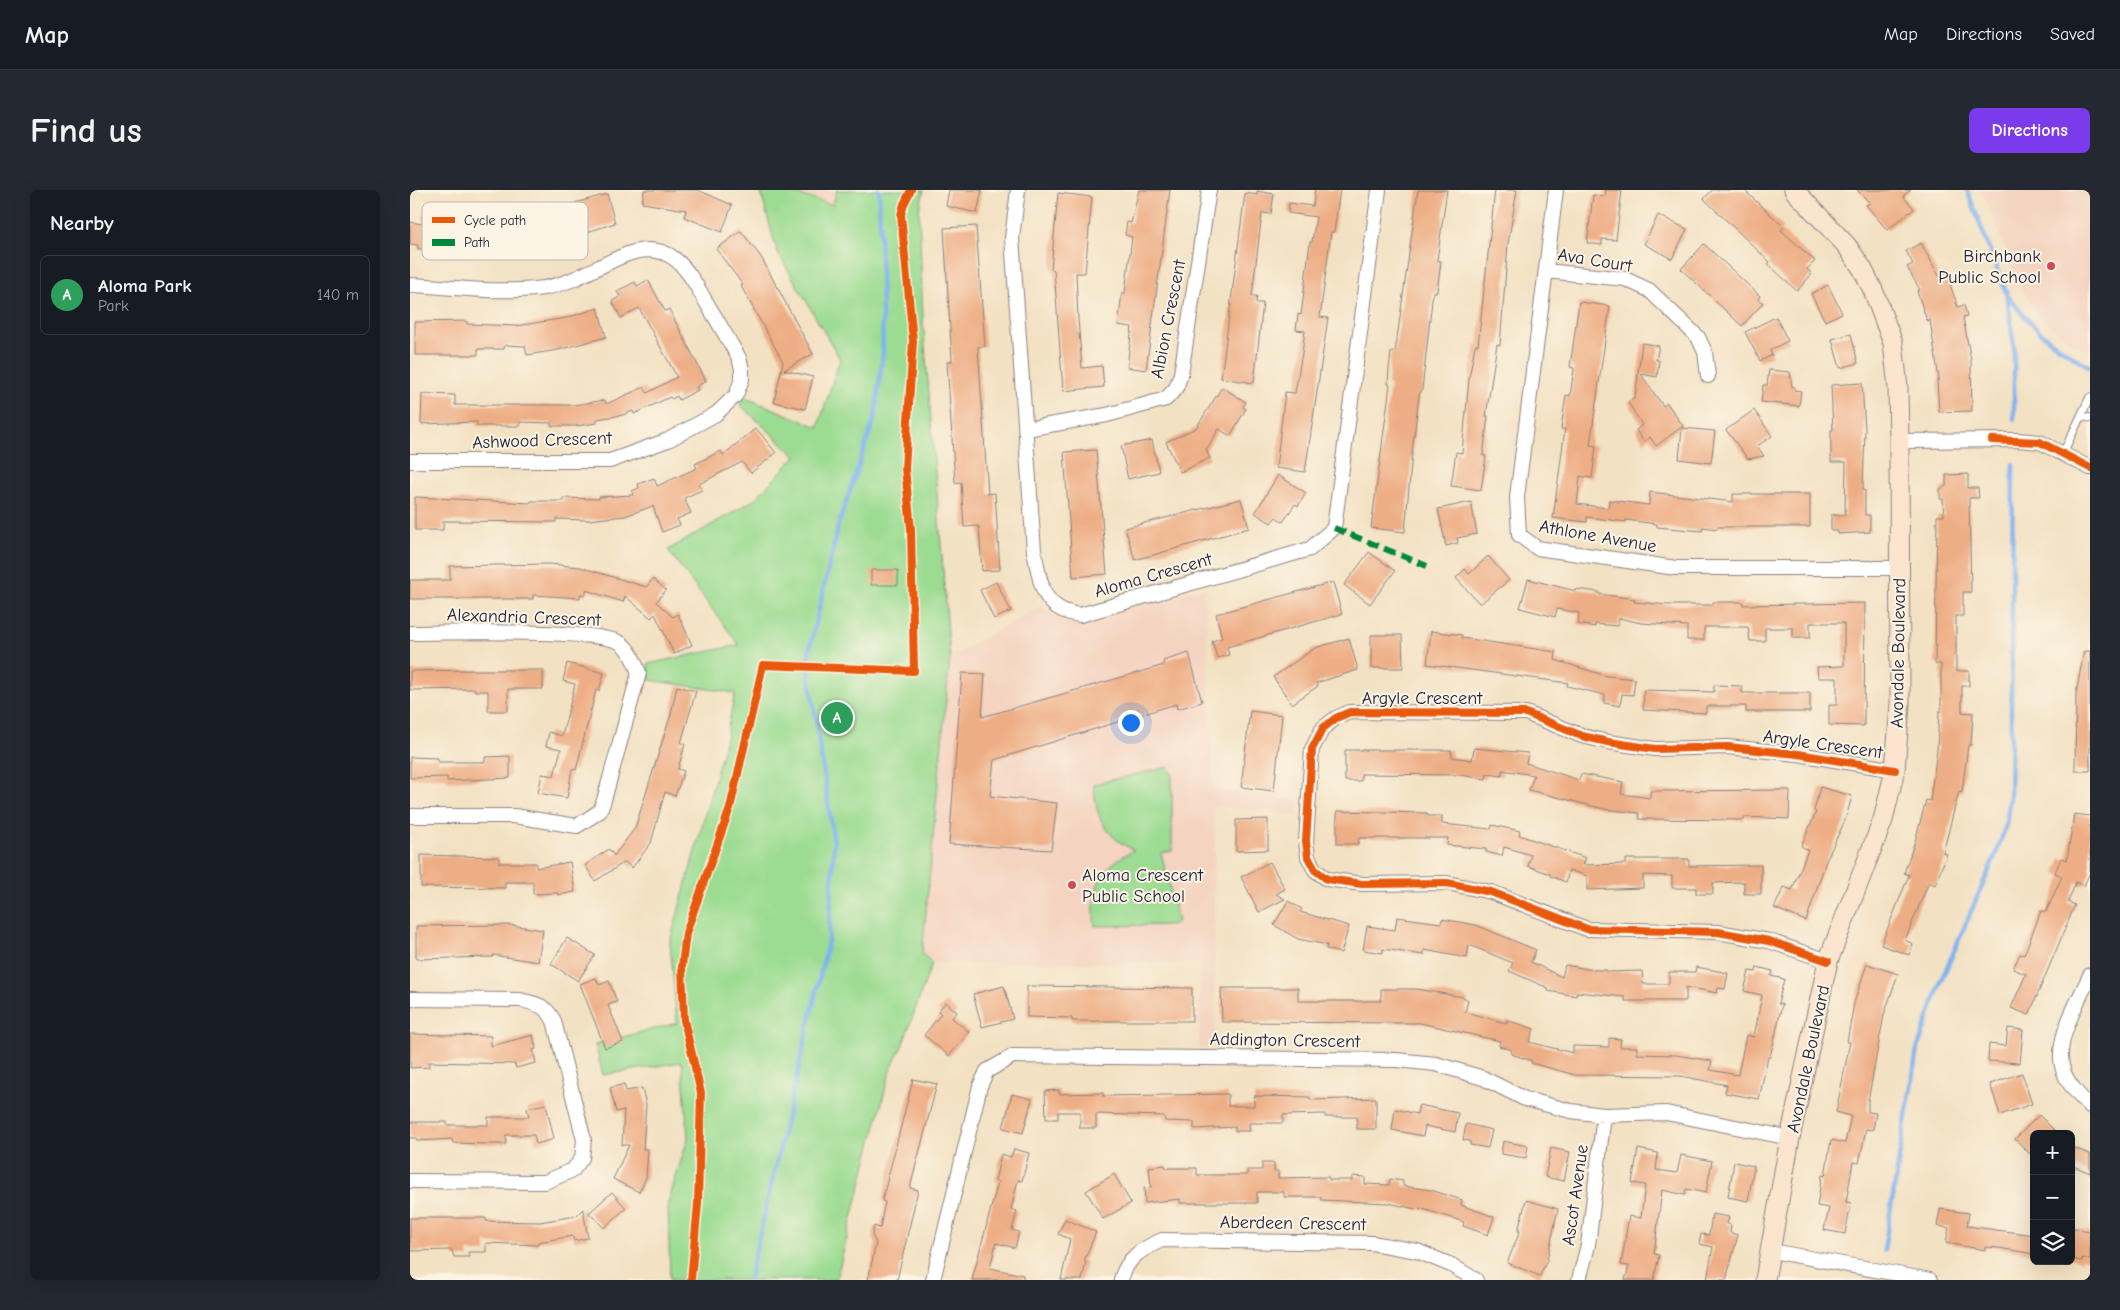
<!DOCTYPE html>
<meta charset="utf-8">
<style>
:root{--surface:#171b24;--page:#242831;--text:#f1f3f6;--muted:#9ea1a6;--line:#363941;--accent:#7c3aed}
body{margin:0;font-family:"Comic Neue",sans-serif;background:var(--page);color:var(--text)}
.controls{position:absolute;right:15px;bottom:15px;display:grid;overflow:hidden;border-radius:8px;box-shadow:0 5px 20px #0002}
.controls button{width:45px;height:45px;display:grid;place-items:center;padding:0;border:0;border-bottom:1px solid var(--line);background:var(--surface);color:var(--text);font:25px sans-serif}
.you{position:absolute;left:720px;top:532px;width:18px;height:18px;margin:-12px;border:4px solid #fff;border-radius:50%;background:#1a73e8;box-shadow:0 0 0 8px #1a73e833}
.badge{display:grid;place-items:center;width:32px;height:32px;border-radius:50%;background:var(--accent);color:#fff;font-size:16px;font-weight:700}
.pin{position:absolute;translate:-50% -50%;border:2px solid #fff;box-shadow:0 1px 5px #0006}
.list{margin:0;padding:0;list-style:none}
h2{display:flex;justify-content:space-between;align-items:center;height:65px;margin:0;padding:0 20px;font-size:21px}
h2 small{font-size:16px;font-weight:400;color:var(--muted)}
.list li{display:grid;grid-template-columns:32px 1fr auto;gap:15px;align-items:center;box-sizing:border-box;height:80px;margin:0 10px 10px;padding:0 10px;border:1px solid var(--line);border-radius:8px}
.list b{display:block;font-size:19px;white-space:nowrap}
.list p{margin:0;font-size:16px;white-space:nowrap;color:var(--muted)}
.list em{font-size:16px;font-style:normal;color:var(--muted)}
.icon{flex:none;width:28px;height:28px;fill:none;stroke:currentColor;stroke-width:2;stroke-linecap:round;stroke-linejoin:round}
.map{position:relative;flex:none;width:1680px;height:1090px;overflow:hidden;border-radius:8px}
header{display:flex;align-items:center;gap:30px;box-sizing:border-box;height:70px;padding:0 25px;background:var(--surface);border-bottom:1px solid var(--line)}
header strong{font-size:24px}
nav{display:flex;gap:28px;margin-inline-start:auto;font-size:18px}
.intro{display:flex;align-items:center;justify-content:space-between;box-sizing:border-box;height:120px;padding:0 30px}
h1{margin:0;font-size:35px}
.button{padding:12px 22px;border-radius:8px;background:var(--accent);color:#fff;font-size:18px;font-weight:700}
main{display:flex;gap:30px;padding:0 30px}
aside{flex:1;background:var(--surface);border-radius:8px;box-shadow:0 5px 20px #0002}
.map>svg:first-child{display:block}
.built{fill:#f4d3c0}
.green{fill:#9cdc92;stroke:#5f7f66}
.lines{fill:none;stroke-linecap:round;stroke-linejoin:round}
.stream{stroke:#82b3ee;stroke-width:4.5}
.building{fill:#eeae85}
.lane-casing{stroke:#8a827f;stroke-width:9}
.street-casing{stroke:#8a827f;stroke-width:16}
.secondary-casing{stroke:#8a827f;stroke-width:21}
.lane{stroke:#fff;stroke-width:7}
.street{stroke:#fff;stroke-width:14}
.secondary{stroke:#fbe5cf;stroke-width:19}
.quiet{stroke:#00873e;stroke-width:6;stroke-dasharray:12 6;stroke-linecap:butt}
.cycleway-casing{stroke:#fcf5e5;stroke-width:11}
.cycleway{stroke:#e8590c;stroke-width:8}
.poi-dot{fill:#d1495b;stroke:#fcf5e5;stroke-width:2}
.labels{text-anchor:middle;stroke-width:4;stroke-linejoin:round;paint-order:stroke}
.poi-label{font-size:18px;fill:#22223b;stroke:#fcf5e5;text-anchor:end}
.street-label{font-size:18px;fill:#22223b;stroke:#fcf5e5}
.key{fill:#fcf5e5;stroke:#bbb6b2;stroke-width:1}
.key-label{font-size:14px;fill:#22223b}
</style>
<header>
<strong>Map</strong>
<nav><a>Map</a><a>Directions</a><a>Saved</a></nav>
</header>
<div class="intro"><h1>Find us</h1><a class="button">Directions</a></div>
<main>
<aside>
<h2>Nearby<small></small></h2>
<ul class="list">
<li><span class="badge" style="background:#2e9e5b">A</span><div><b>Aloma Park</b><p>Park</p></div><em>140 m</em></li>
</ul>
</aside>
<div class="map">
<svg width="1680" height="1090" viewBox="0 0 1680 1090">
<rect width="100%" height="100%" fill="#fcf5e5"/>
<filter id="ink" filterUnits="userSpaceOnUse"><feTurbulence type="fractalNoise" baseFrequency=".02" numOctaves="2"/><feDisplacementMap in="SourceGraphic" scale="10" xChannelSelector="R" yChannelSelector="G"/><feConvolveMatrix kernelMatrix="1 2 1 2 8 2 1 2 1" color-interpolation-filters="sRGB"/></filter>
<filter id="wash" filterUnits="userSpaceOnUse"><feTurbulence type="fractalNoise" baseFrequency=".0096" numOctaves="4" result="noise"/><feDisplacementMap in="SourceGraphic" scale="20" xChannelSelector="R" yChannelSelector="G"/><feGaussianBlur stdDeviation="1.12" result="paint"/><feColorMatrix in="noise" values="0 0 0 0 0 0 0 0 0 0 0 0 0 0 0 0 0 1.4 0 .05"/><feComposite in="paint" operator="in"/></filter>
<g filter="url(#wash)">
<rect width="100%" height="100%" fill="#f3e1c3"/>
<path class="built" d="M372,0H427L424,15Z
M1570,0H1680V162L1666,155L1631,129L1609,95L1582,23Z
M795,398L803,599L889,610L888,625L804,616L805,857L789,858V773H522L512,764L540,467L631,416L653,428L674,429Z"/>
<path class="green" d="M350,0H372L423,15L427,0H514L509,20L513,130L540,467L512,764L522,773L492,856L480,881L426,1090H260L258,1013L278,948L272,872L193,885L185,854L267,833L260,752L315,552L325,503L239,490L238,474L329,455L258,360L344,310L386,266L330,215L334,207L408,237L430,169L367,61Z
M758,577L762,584V661L751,663L768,731L762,735L685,736C680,698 690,677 724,660C694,646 685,626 684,594Z"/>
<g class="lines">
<path class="stream" d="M1557,0L1597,105L1604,158V229
M1599,107C1624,141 1644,155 1680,177
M1474,1060L1507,860L1531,791L1586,664L1596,635L1600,608L1601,541L1603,274
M339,1090L419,747L424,653L397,470L429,333L465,227L473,162L469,0"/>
</g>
<g id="blocks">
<path class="building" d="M234,0H288L322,15L312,42L274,27L276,20L232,13Z
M539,0H572L567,23L536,16Z
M729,0H760L736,180L717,177L722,137L708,135L712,103H715L722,47L715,45L717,32L721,33Z
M905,0H930L924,42H921L910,127L918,128L895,282L866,278L875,202L885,203L892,163L895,141L886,140L888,124L891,125L900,52H902L906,27L878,23L879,13L903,16Z
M1008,0H1037L1027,70L1031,71L1027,102H1023L1012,200L1009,205L1002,263L995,342L961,338L980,195L978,194L979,179L981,162H985Z
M1085,0H1107L1098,54L1090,155L1087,154L1076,226H1078L1073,266H1076L1071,300L1041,296L1046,262L1052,263L1059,189L1065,155H1068Z
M1196,0H1212L1206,50L1192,49V55L1177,53L1183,5L1195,6Z
M1302,0H1334L1374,37L1371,40L1405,71L1397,79L1402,84L1387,101L1358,74L1360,72L1294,9Z
M1447,0H1501L1493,6L1504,19L1477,40L1456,15L1460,13Z
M847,1L864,4L861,24L852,23L842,106H847L846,113H853L844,193L811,188L835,3L847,5Z
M648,3L682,7L675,83H666L668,129L672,178L692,176L694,197L653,201L644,80L641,79Z
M197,4L205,33L156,49L109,53L107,59H8V55L0,54V32L13,34V25L40,26L39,36H122L120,23L166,18L165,13Z
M1248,25L1277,39L1262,69L1234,54Z
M566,36L575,156L568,157L574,246L578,304L585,303L590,380L572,381L569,336L554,337L551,292L545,293L537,172L542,171L534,38Z
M331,41L351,67L403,164L374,180L403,187L395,219L364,212L373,172L331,96L333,95L306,59Z
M1511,53L1529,86L1536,83L1548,117L1554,115L1557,126L1553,127L1561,171L1562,221L1529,222L1527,190H1529L1520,130L1517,131L1507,101L1510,100L1497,77L1503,74L1496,61Z
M1294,54L1350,106L1348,109L1353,113L1332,136L1271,79Z
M238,90L255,121L259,119L296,191L286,197L288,200L269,210L267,206L262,209L260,207L224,224L223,221L213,225L187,229V233L166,236H141V233L110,232V236H67V232L11,234L12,204L45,205V215H164L195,210L196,214L234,197L237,203L267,187L229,118L211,128L202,111L210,107L207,101L225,92L227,96Z
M1418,95L1432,123L1415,131L1401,104Z
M1169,112L1200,116L1180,255L1186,256L1182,288L1170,286L1167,314L1198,318L1199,310L1239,315L1240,302L1323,312V304H1400V337H1307V339L1293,337L1292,341L1247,337V334L1216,330V332L1177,327V332L1143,328L1155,239H1151L1156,205L1160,206L1164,178L1160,177Z
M188,118L196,147L148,160L117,165L115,156L95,155L94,159H68V165H5V132L57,131V134L106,136L156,128Z
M1366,127L1378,151L1360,160L1362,165L1350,171L1335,142Z
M1441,144L1448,173L1430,178L1422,149Z
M1232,153L1249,156L1246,170H1249L1247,187L1231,184L1253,216L1257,213L1273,236L1246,256L1240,247L1234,252L1226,240L1232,235L1218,212L1225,208Z
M1359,180L1380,182L1382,197H1385L1384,200L1391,201L1389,216L1351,212L1353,195H1357Z
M1452,193L1455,240L1453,300H1455V325H1460V342L1428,344V341H1421V325H1435L1436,272H1421V240H1423L1421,195Z
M812,197L836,212L833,217L836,219L820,246L809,239L796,260L800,268L770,282L756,252L786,238Z
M1344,220L1362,246L1347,256L1354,266L1338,269L1316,240Z
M346,238L366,263L341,283L332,272L289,294L292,300L274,308L281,323L267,329L270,335L252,342L243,316L215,326L178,330L146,329V332L33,331V340H5V307L120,313L121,311H153V308L189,309V307L223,305L222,301L229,298L228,294L244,288L247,296L287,278L285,274L311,261L313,265Z
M1272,238L1305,241L1301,273L1269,269Z
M742,250L749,282L718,289L711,256Z
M686,260L697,384L663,387L654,262Z
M1558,284V298H1568L1569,308H1559L1561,402H1553V426H1546V481H1559V496H1552V522L1563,523L1561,555H1558L1552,602L1549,601L1533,663L1537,664L1525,695L1519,692L1495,750L1503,754L1499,765L1471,755L1499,685L1494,683L1506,648L1516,610L1520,611L1527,560L1529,521H1531V474H1525L1527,326H1534L1533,309H1530V299L1536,296V285Z
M868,285L896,303L888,316L885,314L873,332L866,327L861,333L845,323Z
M831,309L839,338L725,370L715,338Z
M1061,312L1067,344L1047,348L1048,353L1036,356L1028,319Z
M959,362L985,381L960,414L934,395Z
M1078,366L1099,390L1070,414L1046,388L1055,379L1059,384Z
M139,374L170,377L236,397L243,389L256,400L246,412L263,427L268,424L282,455L264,464L245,424L241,428L215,406L213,412L176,400V405L170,404V408L123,405V409H0V390H40V376Z
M461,380H488V395H461Z
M1118,389L1166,401V399L1189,402V404L1225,409L1224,412L1259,415H1303V412H1333V415L1455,413L1454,536L1419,535V515H1427V488H1408L1407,477L1434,476V433H1400V448H1383V438H1355V451H1340L1338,437H1294V450H1277V436L1231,433L1209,428L1208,436L1185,434V437L1168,434L1169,423L1147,419L1145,427L1110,418Z
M586,392L601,421L584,429L570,400Z
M923,392L932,424L817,457L819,465L807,468L802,451L812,448L806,424Z
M1021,441L1052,445V448L1146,462L1145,470L1197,486L1225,489L1223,505L1212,504L1210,516L1194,513L1195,505L1157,496L1158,493L1017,474Z
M961,445H992L993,478H961Z
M939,448L948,480L906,493L908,496L882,514L863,487L905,458Z
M1674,461H1680V581H1665L1666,504Z
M779,463L792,512L767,519L766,514L584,570L580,606L647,613L641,660L539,654L552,483L575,484L572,527L754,475L753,471Z
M157,473L194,483L189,501L186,500L166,580L162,579L157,608L128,603L132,584L144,586L151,559L136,556L139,542L152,546L165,494L153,491Z
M63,480H133V499H98V521H78V501H65V499L0,500V481Z
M1304,495L1332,496V503H1400V522H1336V516H1296V523L1233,520L1234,500L1304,502Z
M267,496L286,501L271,553L275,554L268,579L274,581L265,606L255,602L241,653L222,678L215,672L185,691L175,675L199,659L204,666L225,638L261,524Z
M840,521L872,525L864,601L831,597Z
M1064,558L1118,563L1116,573L1169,590L1171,584L1213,592L1211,604L1240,608V601L1380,600L1379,629L1334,627V630L1229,629V623L1194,619L1119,600L1124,585L1092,580V586L1077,584L1076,589L1050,585L951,584V591H935V560H1041L1042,567L1062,570Z
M100,566V588L37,591V587L0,588V567L28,568V572H75V567Z
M1410,597L1442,606L1436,628L1416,671L1396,731L1364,718L1374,697L1382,700L1398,660L1391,656L1406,622L1404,621Z
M927,621L1017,623L1018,626H1032V634L1081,639L1082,635L1110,641L1109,645L1176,668L1173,675L1216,674V669H1279V676L1351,675V704H1334V692L1303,693V704H1286V698H1262V686L1233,685V698L1177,700V686L1159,680L1156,692L1140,686V684L1118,676L1121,665L1094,657L1092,666L1076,662V659L1037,655L1038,648H949L948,654H927Z
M1664,624L1680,626V682L1674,696L1666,692L1658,712L1665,715L1619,825L1601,818L1616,784L1603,779L1610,764L1614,765L1631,721L1636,722L1652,686L1645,683L1651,668L1657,670Z
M858,629V660L826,661V630Z
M11,665L89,667V673H126V678L160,672L165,702L148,705V703L123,704V692H95V698L11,697Z
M860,672L875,699L866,704L875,709L849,722L831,687Z
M878,711L892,719L890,722L939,736L931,763L916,759L917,755L888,749L864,735Z
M987,727L1031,733L1032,729L1066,735L1126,760L1121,772L1152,787L1155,775L1183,780H1197V782L1232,781L1233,794H1259V782H1285L1286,777L1318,783L1315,799L1308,798L1307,803L1276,797V811H1215V807L1167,802L1166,806L1138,801V798L1099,781L1103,773L1059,755L1057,768L1014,760V765L973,759V763L953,760L957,736L985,740Z
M101,735L133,740L128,772L83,765V767L6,769V736Z
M157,748L185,765L168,791L141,774Z
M1457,774L1488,784L1474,825L1458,911V922L1466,923L1463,940L1456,939L1449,973L1443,972L1436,1012L1441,1013L1435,1044L1414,1040L1419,1018L1407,1016L1412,985L1415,986L1421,950L1435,953L1441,926L1426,922L1440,852H1437L1444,813Z
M1347,777L1363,781L1361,786L1374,789L1368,814H1372L1366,842L1360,867H1358L1349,909L1315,903L1317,895L1270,886L1165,885L1121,873L1122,871L1101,864L1102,860L1089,856L1090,851L1010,833L812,832L811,798H888V811H971V799H1007L1053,807L1058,810L1055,822L1096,833L1097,830L1124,839L1119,852L1163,863V856L1199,857V848L1211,849L1210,857H1227V864L1266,865L1302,871L1300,880L1328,885L1336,845L1344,847L1352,805L1334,801L1339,781L1346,782Z
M186,788L189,795L199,791L207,812L198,815L213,852L195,858L170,794Z
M594,796L603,829L572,837L563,804Z
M617,796L782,798V831H662V828L617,827Z
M536,812L547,822L542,828L559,842L539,866L514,845L531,824L528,821Z
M1598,838L1613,840L1610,873L1578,871L1579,854L1596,856Z
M0,844L81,846V856L123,845L126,859L123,860L126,873L106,878L105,874L19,872V877L0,878Z
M1612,883L1622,914L1590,925L1580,894Z
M503,889L527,894L500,998L508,1000L487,1090H458L466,1053L462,1045L464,1036L470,1038L475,1012L472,1011Z
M214,894L216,901L232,898L236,915L233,959H238L236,988L229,1002L203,989L219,955H212L214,920L206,922L200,898Z
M649,900V904L693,903V906L818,904V916H844V906L900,907V910L966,908V939H947V927H915V924L873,925V933H839L840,941H825V937L784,939V932L755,931L754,926L686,924V938H670V922H648V929H636L635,901Z
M602,904L622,909L613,943L593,938Z
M136,914L144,949L126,954L124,945H96V954H78L43,953L42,949L7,951V948H0V932H37V935H78V927H119L117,918Z
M1009,915L1048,923L1045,942L1015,936L1013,946L982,940L985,919L1007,924Z
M1629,925L1648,944H1624V968L1605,949Z
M1056,934L1082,940L1078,958L1060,955V951L1053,950Z
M1093,951L1118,956L1116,968L1091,964Z
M1661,957L1680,964V983L1661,975Z
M1141,958L1160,962L1154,991L1135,987Z
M604,959L619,963L612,991L608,990L601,1019L607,1021L602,1040L609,1042L605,1058L586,1053L580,1078L613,1085V1090H562L588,992L585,991L591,964L601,967Z
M1228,959L1248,963L1246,980L1267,983L1271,965L1302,971L1296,1003L1276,999L1275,1005L1252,1000L1244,1064L1249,1065L1244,1090H1215L1219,1076L1211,1075L1219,1026L1231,1028L1235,995L1222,993Z
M1324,972L1344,976L1338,1011L1318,1007Z
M852,973H864V981H868V988L919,987V990H942V986L955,987V994L979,995L980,989L993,991V996L1021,1000L1052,1010L1051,1015L1084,1027L1078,1045L1053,1036L1054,1032L1010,1018V1020L978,1013L911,1010V1007H874V1002H847V1013H770V1009L735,1013L734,998L741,997L739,977L755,975L756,978H787V985H837V980H852Z
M704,984L721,1013L693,1029L676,1001Z
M202,1002L216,1018L194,1038L179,1023Z
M1116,1010L1148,1019L1137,1070L1130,1086L1097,1073L1110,1041H1108Z
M173,1019L178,1048L164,1051L163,1046L128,1052V1055L76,1053V1062H58L59,1067H44L42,1060L0,1061V1028H76V1031L130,1032L166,1026Z
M1530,1019L1559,1023L1557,1036L1624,1045V1064L1589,1058L1575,1057V1060L1536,1053L1539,1038L1527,1036Z
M1302,1024L1319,1027L1317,1034L1321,1035L1320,1043L1328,1045L1316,1090H1297L1303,1057L1289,1054L1291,1044L1299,1045Z
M655,1029L686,1042L674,1071L676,1072L672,1090H651L660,1049L648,1044Z
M1661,1038L1680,1041V1070L1672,1068V1071L1661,1069Z"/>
</g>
</g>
<g filter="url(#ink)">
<use href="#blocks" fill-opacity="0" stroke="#8a827f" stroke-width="1"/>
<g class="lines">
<g class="lane-casing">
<path id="lane" d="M1671,226L1680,228
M1653,263L1680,207"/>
</g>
<g class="street-casing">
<path id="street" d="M608,0L602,48L624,361C631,393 631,420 670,425L900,359L924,338L969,0
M1146,0L1107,307L1109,345L1127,358L1266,378H1489
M1136,81L1215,89L1239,100L1288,147L1295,162L1298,186
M0,95C44,97 90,104 134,98C163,93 188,76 215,65C260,48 276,77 296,112C307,130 318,149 329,168L332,179V189L326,205L306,224L258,250L200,271H0
M616,239L697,225L756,209L766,198L771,184L799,0
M1489,251L1608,250L1630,252L1680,278
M0,443C33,443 195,438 212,454C221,461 225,473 229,483L194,610L190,621L167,636L104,626H0
M1418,771L1359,751L1308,742L1177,739L1081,702L1037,693L952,694L917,689L905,680L898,667L896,651L902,559L913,538L926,528L940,522L1116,523L1172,546L1198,552L1245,559L1317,557L1388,564L1485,580
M1680,785C1665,820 1633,865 1664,899C1669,905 1674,912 1680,916
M0,809L110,810C127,814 136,815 144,831L174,950L172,968L163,980L135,992L0,991
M1361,1061L1520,1090
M523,1090L570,896L577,881L603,866L986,870L1026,874L1073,888L1115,909L1161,921L1194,925L1256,923L1380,948
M711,1090C717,1067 732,1059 752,1050L962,1053L1007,1061L1041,1075L1066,1090
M1169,1090L1178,1055L1194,925"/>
</g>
<g class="secondary-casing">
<path id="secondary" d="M1355,1090L1380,948L1418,771L1473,630L1485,580L1490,514L1489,251L1488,198L1483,153L1463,100L1452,78L1437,56L1384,0"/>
</g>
<use href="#lane" class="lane"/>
<use href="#street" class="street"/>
<use href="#secondary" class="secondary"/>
<path class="quiet" d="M924,338L1017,376"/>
<g class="cycleway-casing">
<path id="cycleway" d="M1582,250L1630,252L1680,278
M1418,771L1359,751L1308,742L1177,739L1081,702L1037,693L952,694L917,689L905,680L898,667L896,651L902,559L913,538L926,528L940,522L1116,523L1172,546L1198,552L1245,559L1317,557L1388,564L1485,580
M281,1090L288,1014L291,903L274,830L272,776L276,743L320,618L353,475L504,481L501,339L495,278L503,151L491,25L494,14L501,0"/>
</g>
<use href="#cycleway" class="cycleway"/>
</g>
</g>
<g class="poi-dot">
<circle cx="1641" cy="76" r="5"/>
<circle cx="662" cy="695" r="5"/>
</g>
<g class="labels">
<g class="poi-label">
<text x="1631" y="72">Birchbank<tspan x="1631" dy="21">Public School</tspan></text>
<text x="672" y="691" text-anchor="start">Aloma Crescent<tspan x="672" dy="21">Public School</tspan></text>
</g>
<g class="street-label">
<text transform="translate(1185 70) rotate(9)" y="6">Ava Court</text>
<text transform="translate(758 129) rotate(-79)" y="6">Albion Crescent</text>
<text transform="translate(132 250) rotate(-2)" y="6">Ashwood Crescent</text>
<text transform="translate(1188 346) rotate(10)" y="6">Athlone Avenue</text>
<text transform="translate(743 385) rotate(-16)" y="6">Aloma Crescent</text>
<text transform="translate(114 427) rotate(2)" y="6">Alexandria Crescent</text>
<text transform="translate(1488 463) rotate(-89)" y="6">Avondale Boulevard</text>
<text x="1012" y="514">Argyle Crescent</text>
<text transform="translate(1413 554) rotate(8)" y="6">Argyle Crescent</text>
<text transform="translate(875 850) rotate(1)" y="6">Addington Crescent</text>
<text transform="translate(1398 869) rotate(-78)" y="6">Avondale Boulevard</text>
<text transform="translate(1165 1005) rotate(-82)" y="6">Ascot Avenue</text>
<text transform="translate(883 1033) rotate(1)" y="6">Aberdeen Crescent</text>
</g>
</g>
<rect x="12" y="12" width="166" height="58" rx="8" class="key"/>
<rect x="22" y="27" width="23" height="6" fill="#e8590c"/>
<rect x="22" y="49" width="23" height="7" fill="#00873e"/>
<g class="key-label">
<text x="54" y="35">Cycle path</text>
<text x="54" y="57">Path</text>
</g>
</svg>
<div class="controls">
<button>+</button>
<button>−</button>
<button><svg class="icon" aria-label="layers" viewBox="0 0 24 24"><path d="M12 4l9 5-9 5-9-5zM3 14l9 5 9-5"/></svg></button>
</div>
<div class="you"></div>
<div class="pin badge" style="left:427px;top:528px;background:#2e9e5b">A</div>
</div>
</main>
